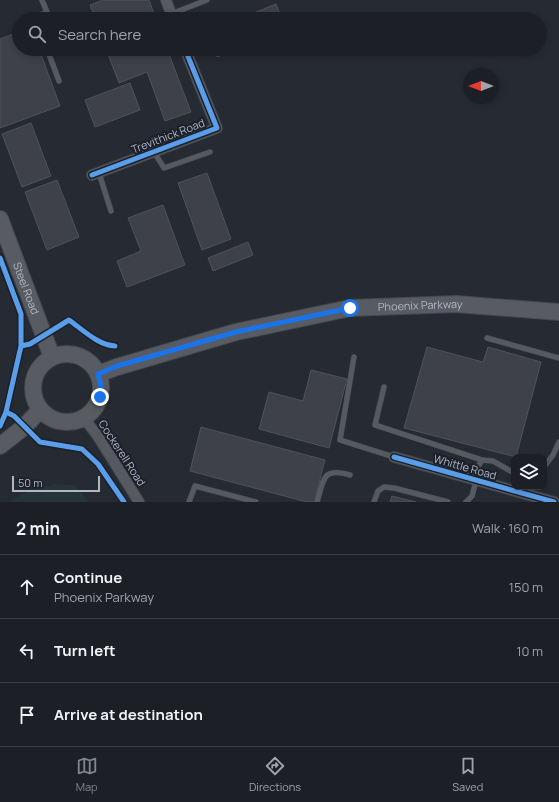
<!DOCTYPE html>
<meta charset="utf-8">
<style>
:root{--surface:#1c2026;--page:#292d32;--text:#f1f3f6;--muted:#a0a3a7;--line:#3a3e43;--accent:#808590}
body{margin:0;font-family:Manrope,sans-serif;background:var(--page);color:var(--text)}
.controls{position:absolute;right:12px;bottom:12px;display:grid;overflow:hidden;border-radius:8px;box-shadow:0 2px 6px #0003}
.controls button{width:36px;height:36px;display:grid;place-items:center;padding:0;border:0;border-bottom:1px solid var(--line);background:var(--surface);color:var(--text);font:20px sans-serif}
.compass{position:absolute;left:463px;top:68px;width:36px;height:36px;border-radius:50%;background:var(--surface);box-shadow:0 2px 6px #0003;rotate:270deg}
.scale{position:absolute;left:12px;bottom:10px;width:88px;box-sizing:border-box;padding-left:4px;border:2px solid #b0b6c3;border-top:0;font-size:11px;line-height:14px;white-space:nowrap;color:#b0b6c3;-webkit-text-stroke:3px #1b212b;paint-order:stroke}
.stop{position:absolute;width:12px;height:12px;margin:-9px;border:3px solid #1a73e8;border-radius:50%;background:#fff}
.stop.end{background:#1a73e8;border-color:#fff;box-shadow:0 1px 4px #0008}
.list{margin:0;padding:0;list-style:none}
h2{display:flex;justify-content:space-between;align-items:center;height:52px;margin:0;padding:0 16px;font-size:17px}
h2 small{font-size:13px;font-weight:400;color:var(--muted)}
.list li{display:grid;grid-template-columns:26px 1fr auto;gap:12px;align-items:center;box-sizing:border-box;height:64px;padding:0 16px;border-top:1px solid var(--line)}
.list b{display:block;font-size:15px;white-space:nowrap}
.list p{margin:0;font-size:13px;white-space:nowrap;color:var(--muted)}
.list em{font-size:13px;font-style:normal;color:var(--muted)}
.icon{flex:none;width:22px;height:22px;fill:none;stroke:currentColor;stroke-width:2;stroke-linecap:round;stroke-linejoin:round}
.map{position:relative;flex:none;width:559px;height:502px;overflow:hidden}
.search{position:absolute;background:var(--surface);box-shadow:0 2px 6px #0003;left:12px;right:12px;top:12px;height:44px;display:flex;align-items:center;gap:10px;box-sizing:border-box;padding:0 14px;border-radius:22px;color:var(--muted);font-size:15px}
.sheet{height:244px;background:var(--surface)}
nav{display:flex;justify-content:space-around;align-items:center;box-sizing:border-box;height:56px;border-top:1px solid var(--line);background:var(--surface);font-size:11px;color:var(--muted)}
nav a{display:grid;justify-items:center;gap:2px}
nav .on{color:var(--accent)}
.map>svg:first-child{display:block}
.green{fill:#253437}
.building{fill:#3e4248;stroke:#4e5259}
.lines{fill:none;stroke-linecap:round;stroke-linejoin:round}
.lane-casing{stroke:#42454b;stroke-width:6}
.street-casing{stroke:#42454b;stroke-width:12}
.primary-casing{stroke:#44474f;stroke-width:18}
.lane{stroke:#565960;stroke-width:5}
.street{stroke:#565960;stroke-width:10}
.primary{stroke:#585c62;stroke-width:16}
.cycleway-casing{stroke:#1b212b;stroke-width:8}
.cycleway{stroke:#5a9eea;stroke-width:5}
.route{stroke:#1a73e8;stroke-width:5}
.labels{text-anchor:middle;stroke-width:4;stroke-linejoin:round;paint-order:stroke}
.street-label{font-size:11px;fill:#b0b6c3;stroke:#1b212b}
</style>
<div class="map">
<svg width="559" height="502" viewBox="0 0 559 502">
<rect width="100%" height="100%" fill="#262a32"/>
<path class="green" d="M55,484L75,485L89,502H10L21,494Z"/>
<path class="building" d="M103,0H149L156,19H95L90,5Z
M276,4L282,19H239Z
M19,32V49H39L60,106L0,128V39Z
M106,49H167L191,112L165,121L147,72L119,83Z
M214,49H237L217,57Z
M130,83L140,110L95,127L85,100Z
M31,123L51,176L22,187L2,134Z
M207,173L231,239L202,250L178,183Z
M57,180L79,237L47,250L25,192Z
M163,205L185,265L127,287L117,261L141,251L128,218Z
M248,242L253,255L213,271L208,258Z
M427,347L483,362L488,347L541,362L516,457L404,428Z
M311,370L347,379L329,448L259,429L269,392L303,401Z
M201,427L325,460L314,502H307L190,471Z
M392,496L416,502H390Z"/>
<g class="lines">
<g class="lane-casing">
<path id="lane" d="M171,14L207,0
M36,19L35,17L47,12L42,0
M47,49L59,81
M154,152L164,168L210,152
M99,173L111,211
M487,338L559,358
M354,357L340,440L394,457
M384,387L375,425L482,460
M544,467L553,455L559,442
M471,479L482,460L493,461L514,473
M189,502L195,486L256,502
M317,502C324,479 322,467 350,475
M374,502L378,491L384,487L394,488L448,502
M466,502L472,496L476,481"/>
</g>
<g class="street-casing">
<path id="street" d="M166,0L173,19
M92,175L217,128L185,49
M84,418L99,438L139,502
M394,457L554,502"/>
</g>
<g class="primary-casing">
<g id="primary">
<path id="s1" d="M0,219L52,357"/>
<circle cx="67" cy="388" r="34"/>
<path id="s2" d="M98,374L117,367L236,332L350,308L456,304L559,312"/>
<path d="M0,446L24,427L40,410"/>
</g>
</g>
<use href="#lane" class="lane"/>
<use href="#street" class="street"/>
<use href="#primary" class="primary"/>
<g class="cycleway-casing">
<path id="cycleway" d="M92,175L217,128L185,49
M0,258L21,314V346
M6,412L14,416L40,442L82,449L98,464L124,502
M0,426L6,412L21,346L30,344L69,320C83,330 98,345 115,346
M394,457L554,502"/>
</g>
<use href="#cycleway" class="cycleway"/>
</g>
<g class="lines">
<path class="route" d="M100,397L101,386L98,374L117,366L236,332L350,308"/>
</g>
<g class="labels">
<g class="street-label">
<text transform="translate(168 136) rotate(-21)" y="4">Trevithick Road</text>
<text dy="4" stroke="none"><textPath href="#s1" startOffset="74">Steel Road</textPath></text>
<text dy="4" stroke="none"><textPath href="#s2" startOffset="331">Phoenix Parkway</textPath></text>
<text transform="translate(122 453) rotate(57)" y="4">Cockerell Road</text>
<text transform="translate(465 467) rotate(16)" y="4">Whittle Road</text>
</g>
</g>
</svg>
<div class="controls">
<button><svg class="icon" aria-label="layers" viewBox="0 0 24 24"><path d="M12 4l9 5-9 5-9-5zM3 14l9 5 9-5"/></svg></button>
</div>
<svg class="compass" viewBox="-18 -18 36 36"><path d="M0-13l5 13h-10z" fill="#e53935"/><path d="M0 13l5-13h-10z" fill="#a0a3a7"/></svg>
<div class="scale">50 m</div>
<div class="stop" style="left:350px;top:308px"></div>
<div class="stop end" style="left:100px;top:397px"></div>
<div class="search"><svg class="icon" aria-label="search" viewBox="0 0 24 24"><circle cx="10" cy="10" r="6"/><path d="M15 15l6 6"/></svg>Search here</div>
</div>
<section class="sheet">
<h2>2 min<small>Walk · 160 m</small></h2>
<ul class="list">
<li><svg class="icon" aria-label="ahead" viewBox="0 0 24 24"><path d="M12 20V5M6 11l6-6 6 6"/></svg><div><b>Continue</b><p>Phoenix Parkway</p></div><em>150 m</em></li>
<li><svg class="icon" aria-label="left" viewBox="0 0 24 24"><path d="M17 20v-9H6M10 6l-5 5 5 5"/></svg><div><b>Turn left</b></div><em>10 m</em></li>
<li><svg class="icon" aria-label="arrive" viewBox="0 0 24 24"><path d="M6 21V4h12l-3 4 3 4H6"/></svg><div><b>Arrive at destination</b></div></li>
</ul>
</section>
<nav>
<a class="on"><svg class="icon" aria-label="map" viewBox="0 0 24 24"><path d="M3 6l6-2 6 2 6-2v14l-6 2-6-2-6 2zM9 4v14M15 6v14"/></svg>Map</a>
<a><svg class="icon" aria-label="directions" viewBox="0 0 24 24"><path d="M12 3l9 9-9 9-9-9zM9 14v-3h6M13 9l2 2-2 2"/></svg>Directions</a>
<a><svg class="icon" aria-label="saved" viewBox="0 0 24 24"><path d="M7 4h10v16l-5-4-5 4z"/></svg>Saved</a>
</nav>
